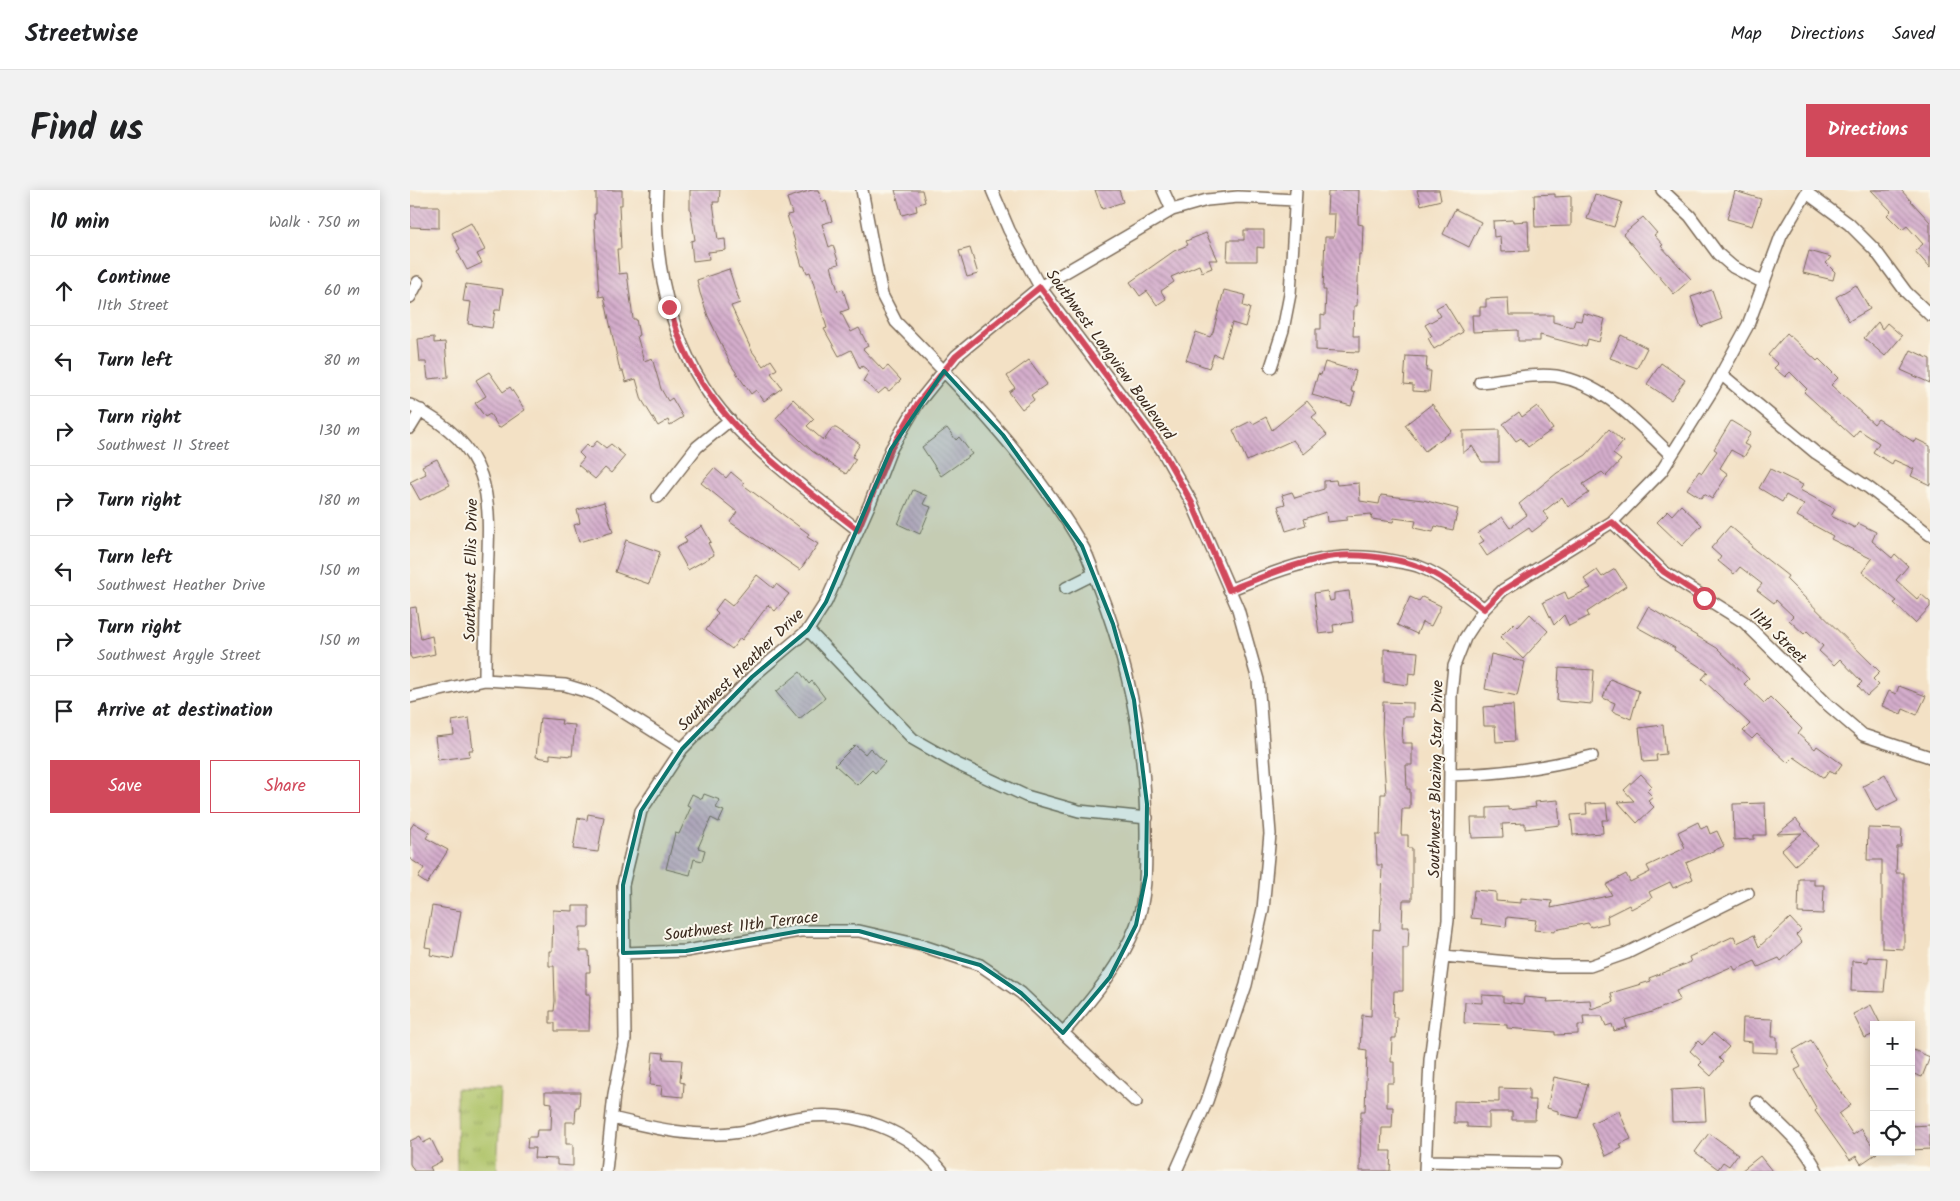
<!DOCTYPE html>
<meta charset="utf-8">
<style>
:root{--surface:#fff;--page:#f2f2f2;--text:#202124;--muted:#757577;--line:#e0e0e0;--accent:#d1495b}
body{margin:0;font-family:Kalam,sans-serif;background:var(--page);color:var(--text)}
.controls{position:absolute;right:15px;bottom:15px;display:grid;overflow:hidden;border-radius:0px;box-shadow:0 2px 12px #0003}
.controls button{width:45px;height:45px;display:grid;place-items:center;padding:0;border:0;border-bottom:1px solid var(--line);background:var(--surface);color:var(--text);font:25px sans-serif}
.stop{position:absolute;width:15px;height:15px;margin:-11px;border:4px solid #d1495b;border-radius:50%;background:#fff}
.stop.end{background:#d1495b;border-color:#fff;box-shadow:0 1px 5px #0008}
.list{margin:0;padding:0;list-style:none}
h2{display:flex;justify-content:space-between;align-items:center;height:65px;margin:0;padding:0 20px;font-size:21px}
h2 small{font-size:16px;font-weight:400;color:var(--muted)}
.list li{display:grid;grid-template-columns:32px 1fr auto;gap:15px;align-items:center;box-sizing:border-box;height:70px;padding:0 20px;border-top:1px solid var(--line)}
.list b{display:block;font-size:19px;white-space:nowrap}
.list p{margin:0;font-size:16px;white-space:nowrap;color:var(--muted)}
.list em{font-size:16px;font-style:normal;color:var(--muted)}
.actions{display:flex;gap:10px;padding:15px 20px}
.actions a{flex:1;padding:11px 0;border:1px solid var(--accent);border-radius:0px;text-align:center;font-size:18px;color:var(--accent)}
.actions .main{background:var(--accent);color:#fff}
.icon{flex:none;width:28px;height:28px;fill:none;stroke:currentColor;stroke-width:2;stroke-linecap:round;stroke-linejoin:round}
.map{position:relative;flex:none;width:1520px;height:981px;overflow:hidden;border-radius:0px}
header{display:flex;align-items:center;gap:30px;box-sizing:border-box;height:70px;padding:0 25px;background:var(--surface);border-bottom:1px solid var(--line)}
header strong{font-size:24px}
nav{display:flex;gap:28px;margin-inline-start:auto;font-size:18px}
.intro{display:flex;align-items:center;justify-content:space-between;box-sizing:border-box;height:120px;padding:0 30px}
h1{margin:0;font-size:35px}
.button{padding:12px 22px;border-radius:0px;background:var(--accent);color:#fff;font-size:18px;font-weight:700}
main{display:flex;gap:30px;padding:0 30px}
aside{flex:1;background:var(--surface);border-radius:0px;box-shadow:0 2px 12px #0003}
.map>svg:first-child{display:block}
.grass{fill:url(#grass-tufts);stroke:#747642}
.building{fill:url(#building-back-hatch)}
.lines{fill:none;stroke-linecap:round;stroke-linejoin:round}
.minor-casing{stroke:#7b6a58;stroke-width:14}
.minor{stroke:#fff;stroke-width:11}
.route{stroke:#d1495b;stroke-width:6}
.marked{fill:#0f766e;fill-opacity:0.2;stroke:#0f766e;stroke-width:4;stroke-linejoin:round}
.labels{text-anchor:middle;stroke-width:4;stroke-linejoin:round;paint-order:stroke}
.street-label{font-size:16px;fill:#3b2a1e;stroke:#fbf7ec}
</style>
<header>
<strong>Streetwise</strong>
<nav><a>Map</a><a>Directions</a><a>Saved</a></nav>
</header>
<div class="intro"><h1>Find us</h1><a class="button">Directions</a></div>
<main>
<aside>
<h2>10 min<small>Walk · 750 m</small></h2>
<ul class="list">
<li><svg class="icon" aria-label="ahead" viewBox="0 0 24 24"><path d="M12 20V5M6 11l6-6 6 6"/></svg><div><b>Continue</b><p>11th Street</p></div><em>60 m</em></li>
<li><svg class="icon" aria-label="left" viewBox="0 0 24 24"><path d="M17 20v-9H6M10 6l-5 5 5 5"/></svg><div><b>Turn left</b></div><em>80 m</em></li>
<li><svg class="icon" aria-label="right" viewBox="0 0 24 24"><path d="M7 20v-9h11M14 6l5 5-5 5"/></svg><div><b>Turn right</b><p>Southwest 11 Street</p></div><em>130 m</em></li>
<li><svg class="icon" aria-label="right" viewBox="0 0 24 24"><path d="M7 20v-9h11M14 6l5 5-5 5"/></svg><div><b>Turn right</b></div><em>180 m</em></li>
<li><svg class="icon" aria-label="left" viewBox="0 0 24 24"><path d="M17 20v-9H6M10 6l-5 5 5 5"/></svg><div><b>Turn left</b><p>Southwest Heather Drive</p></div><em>150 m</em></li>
<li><svg class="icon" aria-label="right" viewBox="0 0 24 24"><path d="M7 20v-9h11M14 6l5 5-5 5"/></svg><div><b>Turn right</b><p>Southwest Argyle Street</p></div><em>150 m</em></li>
<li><svg class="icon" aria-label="arrive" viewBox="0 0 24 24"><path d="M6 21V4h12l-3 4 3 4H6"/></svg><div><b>Arrive at destination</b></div></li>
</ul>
<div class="actions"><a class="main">Save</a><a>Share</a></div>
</aside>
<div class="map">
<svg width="1520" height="981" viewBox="0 0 1520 981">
<defs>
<pattern id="grass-tufts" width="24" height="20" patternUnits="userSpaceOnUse" patternTransform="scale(1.25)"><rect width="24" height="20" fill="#aec367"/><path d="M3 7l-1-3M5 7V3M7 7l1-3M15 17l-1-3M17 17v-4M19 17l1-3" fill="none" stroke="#8f9f54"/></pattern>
<pattern id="building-back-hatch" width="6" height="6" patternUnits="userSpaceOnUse" patternTransform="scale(1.25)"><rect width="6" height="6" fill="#d4adcc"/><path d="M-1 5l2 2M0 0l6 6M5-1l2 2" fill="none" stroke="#ad8da5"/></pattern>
</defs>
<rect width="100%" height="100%" fill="#fbf7ec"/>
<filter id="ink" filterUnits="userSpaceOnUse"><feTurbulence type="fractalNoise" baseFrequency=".02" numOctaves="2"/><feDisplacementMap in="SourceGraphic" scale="10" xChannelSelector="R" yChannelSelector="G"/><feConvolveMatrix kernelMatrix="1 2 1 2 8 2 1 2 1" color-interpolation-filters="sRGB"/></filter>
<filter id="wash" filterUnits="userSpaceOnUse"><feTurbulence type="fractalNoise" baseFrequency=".0096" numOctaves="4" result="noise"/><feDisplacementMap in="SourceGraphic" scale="20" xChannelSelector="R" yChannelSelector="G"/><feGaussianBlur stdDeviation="1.12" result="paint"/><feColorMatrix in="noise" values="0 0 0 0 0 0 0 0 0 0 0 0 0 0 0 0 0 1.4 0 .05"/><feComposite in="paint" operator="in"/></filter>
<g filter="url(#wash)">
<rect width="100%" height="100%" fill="#f3e1c5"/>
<path class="grass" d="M46,899L91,900L87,981H47Z"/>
<g id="blocks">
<path class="building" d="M186,0H212V15H209L211,59H207L209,84L217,83L223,129H226L229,145L227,146L234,171L242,168L251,199L258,211L262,208L273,227L260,235L258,230L248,236L232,210L226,189L216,192L213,181H210L194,106L189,107L184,24H186Z
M280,0H310L309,12H303L308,50L315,49L316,60L298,62L299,69L283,71L281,51L285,50L280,18Z
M402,0H408L412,12L416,11L422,31L412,34L419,57L423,55L429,74L421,76L428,101L433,99L439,119L431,122L441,142L449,138L458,156L453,159L473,180L478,176L491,190L479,201L475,198L468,204L460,197L453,191L459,181L452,176L450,179L441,160L429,166L414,139L417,138L400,82L397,83L394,76H392L377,25L382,24L377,8Z
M485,0H512L515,12L506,15L507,21L492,25Z
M685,0H709L713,12L692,19Z
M924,0H949L948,34L953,35L952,64H949L947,116H944L943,146H949V162L906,160V139H911V125L915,126L916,100H913L915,47H924L925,24H917L918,2H924Z
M1007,0H1029L1031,10L1011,15Z
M1461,0H1491L1520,32V78L1505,61L1513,54L1497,36L1492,40L1477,25L1481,21Z
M1325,1L1351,9L1342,36L1317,29Z
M1145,4V7L1161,6V36L1125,37L1124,5Z
M1185,4L1212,12L1204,37L1177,29Z
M0,16H29V38L0,37Z
M1045,19L1071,32L1059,57L1033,44Z
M1233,27L1247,43L1244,45L1253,55L1251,56L1281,89L1264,104L1213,44Z
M1103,30V32L1118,31L1119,61L1091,62L1090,46L1084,47L1083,31Z
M61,33L75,60L67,64L72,73L57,80L47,61L50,59L42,43Z
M834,40H854V58L847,57V71H817L818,50H834Z
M796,43L808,70H799L802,78L792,82L789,75L761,87L764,92L751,101L756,109L747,115L737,101L730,106L720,92L764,61L778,55L776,51Z
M560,58L568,84L557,87L549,61Z
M1399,61L1421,67L1416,73L1425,82L1423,90L1393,83Z
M319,79L330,113L321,116L342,161L353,176L361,170L367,179L361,183L372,198L354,211L346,200L341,204L321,175L298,126L290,103L287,90Z
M56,94L93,99L90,120H85L82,138L58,134L61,112L53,111Z
M1446,95L1460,119L1439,131L1426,107Z
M814,100L835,105L833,116L840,118L835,137L822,133L811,167L804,164L799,178L776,170L786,142L800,147L803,142Z
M1302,100L1312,129L1291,137L1281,107Z
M1098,108L1099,125H1143V132L1163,137L1165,130L1171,131L1173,123L1195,129L1189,152L1178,149L1176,157L1130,145V151H1108V140L1063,142L1062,125H1070V117H1076V109Z
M1035,113L1053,142L1024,159L1018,148L1022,146L1015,135L1031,126L1026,118Z
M1468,132L1472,139L1477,133L1492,146L1475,166L1454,148Z
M1377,143L1407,171L1409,169L1428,188L1421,195L1464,234L1468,229L1504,252L1506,249L1520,256V295L1501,286L1504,279L1484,270L1482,274L1463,262L1469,253L1449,240L1443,247L1394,202L1397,199L1380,182L1375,187L1364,178L1368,174L1358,165Z
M1211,145L1237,158L1227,178L1200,168Z
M24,147V153L35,152L38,187L18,189L16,172H10L8,149Z
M1501,160L1520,169V193L1491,180Z
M996,166L1017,167L1016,181H1021L1019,202L1003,201V195L994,194Z
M619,170L637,194L621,205L624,210L612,219L599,202L605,198L597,186Z
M915,172L946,181L941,201L945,203L941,216L902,205L908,184L911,185Z
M1251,173L1275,190L1261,210L1237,194Z
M79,182L93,202L100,197L115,220L89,238L80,224L75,227L65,213L76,206L66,190Z
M383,209L404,229L397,236L414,251L422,238H426L450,254L442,267L446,269L436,284L402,261L366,228Z
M897,211L907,223L902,227L917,245L894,264L883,250L837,271L823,240L841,231L843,234L856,227L862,240Z
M1022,214L1042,241L1015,261L995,235Z
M1127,216L1143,239L1118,257L1111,248L1106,251L1093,234L1109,222L1112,227Z
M1321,231L1341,243L1334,254L1340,257L1334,267L1321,260L1310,278L1318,284L1302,309L1294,304L1291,308L1277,299L1289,281L1292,283L1307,261L1304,259Z
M537,238L546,250L549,247L562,264L531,286L512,257Z
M1199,239L1213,252L1203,264L1211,270L1196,286L1192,282L1173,294L1179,303L1158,317L1152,307L1133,322L1139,329L1122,342L1119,338L1077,366L1069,354L1074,351L1068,343L1092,327L1100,338L1117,325L1109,314L1147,283L1176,265Z
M1089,240V272H1072L1062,256L1053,263V241Z
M187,251L196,258L201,254L215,266L201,283L195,278L185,289L168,275L174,268L169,263L177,254L181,258Z
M27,269L40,295L10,310L0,292L16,284L12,276Z
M304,278L316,288L321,282L334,293L332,294L399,344L397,347L408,354L390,380L320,332L327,322L291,293Z
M1360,279L1393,295L1390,300L1425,319L1421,326L1445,338L1448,333L1466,342L1462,351L1482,368L1485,364L1498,376L1486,390L1507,409L1511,404L1520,412V417L1505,433L1484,413L1487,411L1452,382L1462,369L1421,349L1423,346L1387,326L1394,315L1376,305L1372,312L1349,298Z
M926,290L927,295L949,293L950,311L969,314L971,305L1013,310L1048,319L1043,340L1025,336L1023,342L1004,338L1006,331L984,328L983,332L961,329L962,324L937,326V330L917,332L916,322L894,329L896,335L876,341L868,316L875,314L872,305L882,302L885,308L914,299V291Z
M503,300L517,306L513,314L521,317L510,344L488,334Z
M194,312L203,342L169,352L164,335L170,333L167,320Z
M1271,315L1292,335L1272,356L1247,332L1258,321L1262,325Z
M292,336L301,352L298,353L304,365L278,380L266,358L277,352L274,347Z
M1320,336L1342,355L1341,357L1378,386L1376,389L1470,482L1463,489L1469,495L1457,506L1448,496L1452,492L1430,469L1424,475L1409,461L1413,456L1397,441L1394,444L1379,430L1383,426L1366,410L1364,413L1347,400L1352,394L1330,377L1324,384L1308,371L1311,367L1301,358Z
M216,350L250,362L239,394L205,382Z
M1205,379L1216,396L1177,422L1179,426L1159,436L1154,425L1144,435L1133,412L1155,402L1158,409L1181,398L1174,389L1187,380L1192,387Z
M347,385L363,398L366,394L379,404L365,421L358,415L332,450L330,448L322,459L296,440L308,423L305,420L313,409L322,416Z
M917,401L920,411L924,410V403L939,401L943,432L923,435L924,442L909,444L904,403Z
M1000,407L1009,411L1012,407L1031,416L1021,436L1012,432L1007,444L987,435Z
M6,417L11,449L22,446L25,464L2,469L0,466V418Z
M1238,417L1307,458L1339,489L1334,494L1354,513L1360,507L1392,539L1388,544L1405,559L1407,556L1432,574L1425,584L1419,581L1414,588L1384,567L1378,573L1347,544L1342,549L1333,541L1340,534L1292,489L1298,482L1264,460L1265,458L1227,437Z
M1120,424L1138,441L1113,469L1090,447L1104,433L1108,437Z
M974,459L1008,462L1006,484L999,483L998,495L974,492Z
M1081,464L1115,472L1107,506L1075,499Z
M1149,478L1184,480L1182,514L1147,511Z
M390,482L399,494L402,491L415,508L389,529L366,502Z
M1200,489L1229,501L1221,529L1202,521L1205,513L1193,508Z
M1489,496L1516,506L1507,525L1493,519L1491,524L1472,516L1479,501L1486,504Z
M973,512L1003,513V527H993L992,553H1002V575H996L997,599H1000V619H992L991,645H998V658H1002V710H993L992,737H999L998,758H993V801H984L983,827H987L986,848H982L981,872H984V893H977V917H983L982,938H972L971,961H981L980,981H950L951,921H955L957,860L950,859L952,825L961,826L963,739L970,740L972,675H967L966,645H970L971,604H976L972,543Z
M1103,515L1105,551L1086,552L1085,536H1074L1073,517Z
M59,528L63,560H59L60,566L28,570L25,547L44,545L42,531Z
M130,528L152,530L151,534L165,535L162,566L140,564V569L126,567Z
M1253,535L1256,564L1246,565L1247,571L1233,572L1229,538Z
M445,555L455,564L460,558L475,572L465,583L462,580L447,595L425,575Z
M1231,584L1242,596L1237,601L1243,607L1238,611L1244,617L1227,633L1208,612L1224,611L1214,600Z
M1475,584L1488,610L1466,621L1453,596Z
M282,604L292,609L294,604L310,610L306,618L314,621L309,632L301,628L288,658L295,660L292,671L284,669L280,685L256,679L265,643L269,644L281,617L277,615Z
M1148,610L1150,635L1115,639V633L1092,634L1093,647L1062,648L1061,628H1077V618L1098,617V620L1126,617L1125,612Z
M1196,613L1198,630H1192L1193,643L1163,645L1161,625L1177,624L1176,614Z
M1355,613L1356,645H1344V649L1324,650L1323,614Z
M178,624L194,627L188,662L163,659L168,628L177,630Z
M1386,629L1408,656L1385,675L1372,660L1392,643L1367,644Z
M1288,632L1291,639L1297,636L1300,644L1307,641L1314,656L1276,673L1283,689L1263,698L1260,692L1239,702L1242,708L1221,719L1219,715L1197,726L1198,733L1181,737L1178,733L1145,740V742L1124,740L1126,730L1097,727L1096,737L1071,734L1072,729L1061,728L1064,700L1086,702V711L1111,713V708L1142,711L1141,718L1202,705L1196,695L1216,684L1220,692L1240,682L1237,676L1275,658L1268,642Z
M4,633L20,642L16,648L38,660L17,694L8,688L14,678L0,669V639Z
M1458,638L1492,639L1491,657H1487L1486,683H1494V759L1472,758V670H1457Z
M1389,689H1404V695H1414L1413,724L1388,723Z
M22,716L51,721L43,769L20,765L21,758L15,757Z
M163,716H179V737H170V761H179L180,782H176V804H180L179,841H145V833H140V821H144L145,811L144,776H139V761H142L143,720L163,721Z
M1380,728L1391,740L1386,745L1392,752L1371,771L1369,768L1348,777L1345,771L1325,780L1323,776L1266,801L1270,810L1242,822L1215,830L1217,837L1204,841L1202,834L1196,836L1192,826H1173L1174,835H1168V844L1145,845V842L1097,838V835L1054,833L1055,812L1072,813V805L1093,806V812L1113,814L1114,807L1138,809L1137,812L1180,810L1181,819L1203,812L1201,803L1241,791L1239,788L1281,772L1279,767L1324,746L1327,753L1344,745L1349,757Z
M1458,767L1477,768L1474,802L1441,801L1442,771L1458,772Z
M1461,815L1471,835H1464V844L1455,848L1443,824Z
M1333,828L1363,829L1362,847H1367V863L1342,862V852L1332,851Z
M1303,843L1319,857L1309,868L1313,872L1301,886L1289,875L1292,872L1280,861L1288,851L1292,855Z
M1401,850L1416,876L1414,878L1441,915L1429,924L1443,945L1451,939L1464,958V962L1467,963L1451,974L1446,966L1440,970L1405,921L1407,919L1385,880L1391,877L1382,861Z
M1501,859L1520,867L1512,887L1501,883Z
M243,862L254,863L253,869L272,870L270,892L274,893L273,907L251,905L252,896L240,895Z
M1144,887L1178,894L1168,928L1148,924V921L1137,918Z
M1089,898L1119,899V910H1126L1125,930H1102V922H1079V938L1057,937V933H1044V911L1089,912Z
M1294,898L1296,931L1262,932L1261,900Z
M135,902H170L169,917H166L165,932H156V954H163V976L147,975V969L124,968L125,958H117L118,947H126L127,940H141L142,913L135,912Z
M1209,921L1221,949L1210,954L1212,958L1196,966L1181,933Z
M1520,935V959L1501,960V936Z
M1299,943L1328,964L1319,976L1313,972L1308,979L1285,962Z
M10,946L13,953L21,949L32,971L20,977L22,981H4L0,974V951Z
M1350,966L1362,981H1331Z"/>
</g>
</g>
<g filter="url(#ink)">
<use href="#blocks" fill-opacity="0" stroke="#7b6a58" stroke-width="1"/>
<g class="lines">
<g class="minor-casing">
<path id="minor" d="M247,0C242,81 265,171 321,232C359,273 405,306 448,340
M452,0L472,105L486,132C553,200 622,270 671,354C679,366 683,382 688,396C720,477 737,563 736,651C736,679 736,709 726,736C710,777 681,810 653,843
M582,0L599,40L630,97L752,260L782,313L828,419L848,490L860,644L853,719L836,795L797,911L766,981
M753,0L762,20
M1252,0L1280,26L1308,64L1323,77L1354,93
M1397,3L1439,34L1465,60L1496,102L1520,125
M0,107L8,92
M861,177L873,140L880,104L886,0
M1311,184L1406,263L1459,298L1520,345
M1070,192C1094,190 1122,183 1146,186C1195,194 1227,233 1261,265
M0,215C83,258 81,302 77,387C76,421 75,456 75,490
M0,238L11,220
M248,307L287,257L320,230
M1202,332L1254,382L1334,432L1417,514L1453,545L1520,567
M656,398L684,384
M819,400C877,377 921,358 984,371C993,373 1002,374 1010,377C1029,384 1058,406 1074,419
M398,440L503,549L547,574L616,606L669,621L737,628
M0,507L75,490L155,495L185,504L272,559
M1040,585C1091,584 1132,578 1182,566
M213,763L276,761L390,741H449L510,755L570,775L611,803L726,912
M1034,766L1140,776H1180L1217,763L1338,703
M1347,912C1367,932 1395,954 1407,981
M202,928C243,938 287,949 330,942C351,939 371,929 393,927C445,920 499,940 532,981
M1016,971L1146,973
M196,981L204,904L215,849L213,695L231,621L272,559L342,487L398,440L416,412L461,311L481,259L508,213L546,166L630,97L762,20L797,10L828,7L885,10
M1015,981L1020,870L1038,730L1041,505L1044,476L1055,448L1074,419L1093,400L1202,332L1251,282L1303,199L1338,135L1371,46L1398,0"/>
</g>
<use href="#minor" class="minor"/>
</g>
</g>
<g class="lines" filter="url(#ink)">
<path class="route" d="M259,117C264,130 267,144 273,157C307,237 382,288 448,340L481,259L508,213L546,166L630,97L752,260L782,313L819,400C850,388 880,375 913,368C940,362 984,367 1010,377C1029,384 1058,406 1074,419L1093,400L1202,332L1254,382L1294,408"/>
</g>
<path class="marked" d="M534,181L593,245L672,356L703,434L724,510L737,614L736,685L726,735L700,787L653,843L611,803L570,775L449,741H390L276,761L213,763V695L231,621L272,559L342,487L398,440L416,412L481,259Z"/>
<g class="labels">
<g class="street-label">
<text transform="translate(701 164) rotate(54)" y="6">Southwest Longview Boulevard</text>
<text transform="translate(60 380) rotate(-89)" y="6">Southwest Ellis Drive</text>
<text transform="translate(1369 445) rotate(44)" y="6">11th Street</text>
<text transform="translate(330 479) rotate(-44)" y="6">Southwest Heather Drive</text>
<text transform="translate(1025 589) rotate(-89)" y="6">Southwest Blazing Star Drive</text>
<text transform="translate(331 735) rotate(-7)" y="6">Southwest 11th Terrace</text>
</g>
</g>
</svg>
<div class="controls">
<button>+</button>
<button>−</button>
<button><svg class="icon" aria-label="locate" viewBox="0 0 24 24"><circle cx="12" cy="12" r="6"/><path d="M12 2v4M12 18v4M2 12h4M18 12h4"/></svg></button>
</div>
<div class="stop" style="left:1294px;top:408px"></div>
<div class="stop end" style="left:259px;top:117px"></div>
</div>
</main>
